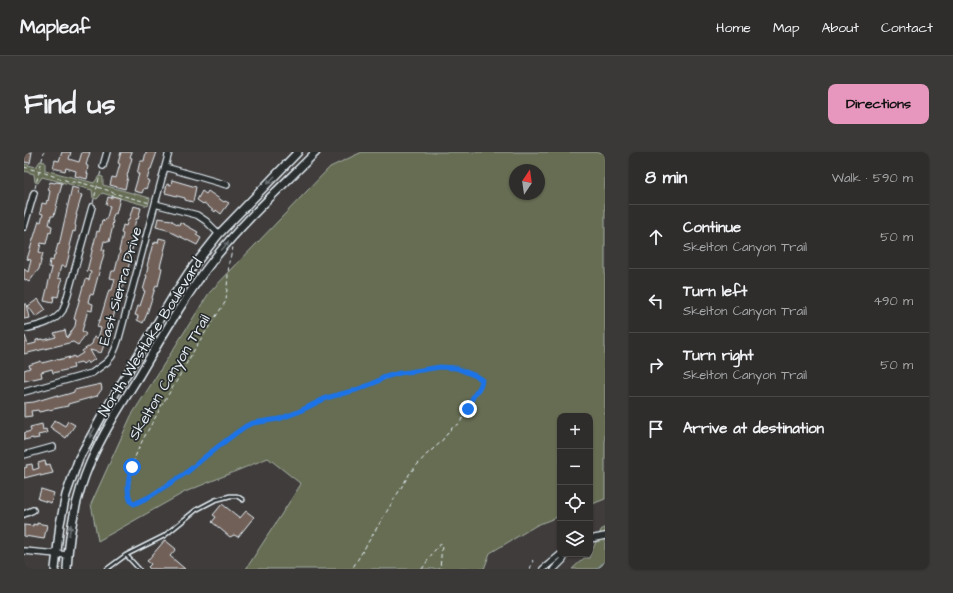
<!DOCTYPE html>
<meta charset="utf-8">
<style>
:root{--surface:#2f2d2c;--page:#3b3938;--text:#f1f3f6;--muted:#a7a8a9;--line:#4a4948;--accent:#e797bd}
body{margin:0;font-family:"Architects Daughter",sans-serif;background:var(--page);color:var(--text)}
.controls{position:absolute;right:12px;bottom:12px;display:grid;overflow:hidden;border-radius:8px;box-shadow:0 1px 3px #0004}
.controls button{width:36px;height:36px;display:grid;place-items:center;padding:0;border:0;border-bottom:1px solid var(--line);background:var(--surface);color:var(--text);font:20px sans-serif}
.compass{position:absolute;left:485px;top:12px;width:36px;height:36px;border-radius:50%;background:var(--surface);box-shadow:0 1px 3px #0004;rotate:13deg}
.stop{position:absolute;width:12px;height:12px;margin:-9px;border:3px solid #1a73e8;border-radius:50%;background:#fff}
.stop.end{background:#1a73e8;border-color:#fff;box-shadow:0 1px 4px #0008}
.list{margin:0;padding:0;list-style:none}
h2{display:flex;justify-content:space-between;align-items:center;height:52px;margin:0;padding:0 16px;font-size:17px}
h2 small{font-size:13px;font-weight:400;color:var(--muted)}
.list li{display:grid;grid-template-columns:26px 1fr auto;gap:12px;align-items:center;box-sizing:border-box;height:64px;padding:0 16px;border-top:1px solid var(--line)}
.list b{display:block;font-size:15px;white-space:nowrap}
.list p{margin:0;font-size:13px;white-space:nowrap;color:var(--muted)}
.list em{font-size:13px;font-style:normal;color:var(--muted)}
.icon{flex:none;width:22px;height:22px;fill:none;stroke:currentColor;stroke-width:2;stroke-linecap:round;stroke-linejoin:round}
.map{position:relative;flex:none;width:581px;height:417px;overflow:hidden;border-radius:8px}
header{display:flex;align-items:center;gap:24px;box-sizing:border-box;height:56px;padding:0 20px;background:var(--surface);border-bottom:1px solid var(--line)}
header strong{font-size:19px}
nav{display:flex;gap:22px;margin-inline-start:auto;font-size:14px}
.intro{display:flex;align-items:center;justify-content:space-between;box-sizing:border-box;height:96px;padding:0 24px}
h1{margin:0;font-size:28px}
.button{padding:10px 18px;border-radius:8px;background:var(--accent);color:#111;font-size:14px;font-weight:700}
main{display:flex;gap:24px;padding:0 24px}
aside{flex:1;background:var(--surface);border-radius:8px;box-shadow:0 1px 3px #0004}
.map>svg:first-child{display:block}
.green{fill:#666d53;stroke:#a7afa6;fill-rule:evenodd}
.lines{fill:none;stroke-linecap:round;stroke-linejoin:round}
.stream{stroke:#8c9da8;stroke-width:1.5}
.building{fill:#716059;stroke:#e8f1f8}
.service-casing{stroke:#e8f1f8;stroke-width:5.5}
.minor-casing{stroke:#e8f1f8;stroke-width:8}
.secondary-casing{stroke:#e8f1f8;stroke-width:10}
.path{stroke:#e8f1f8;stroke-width:1;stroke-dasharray:4 3;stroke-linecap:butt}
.service{stroke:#2a2d2e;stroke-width:2.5}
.minor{stroke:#2a2d2e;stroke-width:5.5}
.secondary{stroke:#2a2d2e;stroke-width:7}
.oneway{fill:#6c7275}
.route{stroke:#1a73e8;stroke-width:5}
.labels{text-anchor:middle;stroke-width:3.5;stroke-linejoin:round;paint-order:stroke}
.street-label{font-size:15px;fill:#e8f1f8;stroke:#2a2d2e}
</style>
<header>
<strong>Mapleaf</strong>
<nav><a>Home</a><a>Map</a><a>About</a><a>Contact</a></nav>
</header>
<div class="intro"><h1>Find us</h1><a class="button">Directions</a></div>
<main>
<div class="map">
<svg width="581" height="417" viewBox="0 0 581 417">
<rect width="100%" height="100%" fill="#3f3c3b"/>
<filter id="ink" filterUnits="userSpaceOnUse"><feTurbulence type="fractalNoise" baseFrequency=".025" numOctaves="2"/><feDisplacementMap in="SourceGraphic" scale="8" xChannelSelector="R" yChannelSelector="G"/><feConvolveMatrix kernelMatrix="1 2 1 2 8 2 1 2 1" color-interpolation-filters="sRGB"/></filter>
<g filter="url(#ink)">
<path class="green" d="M338,0H581V347L566,353V264H536V364L513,373L466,401L460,417H222L277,332L244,306L161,340L74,389L67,352L107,264L185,141L306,15ZM491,18H515V42H491Z
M16,9L21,10V18L70,31L75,24L79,25V33L126,46L124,54L78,41L73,47L69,46L68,38L18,25L14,31L11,30L10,22L0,19V12L12,15Z
M581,375V417H548L560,406H565L577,378Z"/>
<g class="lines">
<path class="stream" d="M573,417L581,409"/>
</g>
<path class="building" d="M0,0H8L6,11L0,10Z
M38,0H47L45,7L55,10L58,0H66L62,13L64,14L63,21L64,22L63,27L51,24L52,19L42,16L41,19L29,16L31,8L35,9Z
M97,0H108L106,5L108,6L103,24L104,25L101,37L86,33L88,25L92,26L96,12L94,11Z
M122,0H133L127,17H126L123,28L125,29L122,37L120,36L118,41L110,39L115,22H113L116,9H120Z
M148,28L172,35L169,50L161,48V46L141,41L143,32L147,33Z
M26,30L31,31L32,30L38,31L30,64H27L25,73L28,74L27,81L25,80L22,92L17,91L15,100L19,101L15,117L5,130L0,127V117L4,120L7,108L3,107L15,69L17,70L19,62L16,61L18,51L22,52L23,48L24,49L26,39L24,38Z
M48,35L55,37L54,42L58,43L52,63H53L51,73L52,74L51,80L49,79L45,94L47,95L42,115L37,114L34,126L38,127L34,145L30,144L29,151L20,149L28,116L25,115L26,108L29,109L30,103H31L34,92L35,93Z
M178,39L182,42L184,39L200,50L201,49L205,51L197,62L192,58L191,60L180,51L179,52L173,48Z
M88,44L96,46L92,62L90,61L88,69H89L88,74H89L85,90L80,89L78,98H81L69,143L66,142L64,150L69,152L68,159L64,158L58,179L62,182L54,193L49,190L0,202V184H1L4,193L12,191V188L19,187L20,188L32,185L30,181L41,178L43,186L51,174L52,168L50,167L59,134H60L62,127L65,128L67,120L63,119L73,79L75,80L78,68L81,69L83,65L86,54L82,53L84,45L88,46Z
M109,54L117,56L114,67H112L110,76L114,77L108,98L107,97L104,108L106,109L96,145L94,144L92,151L89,150L87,158L91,159L82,193H80L77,201L66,198L71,207L64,212L63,209L59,212L57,210L49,212L50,216L29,221L28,217L17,220L18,225L0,229V218L6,216L5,213L17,209L18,211L33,207L34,208L46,205L44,207L50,204L51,206L59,201L58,199L68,192L70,185L74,186L77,176L73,175L75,168H76L85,138H88L91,127L86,126L88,119H91L96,99H95L99,82L97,81L99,73L102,74L104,68H105Z
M134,66L148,68V69L155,73L156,70L174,80L172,83L177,86L173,93L147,80V79L132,75Z
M135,86L143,88L136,115L138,116L134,134L132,133L123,162L119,171L113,168L114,164L111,163L114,154H116L121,139L119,138L123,124H122L124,115L123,114L129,91L131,92V90L134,91Z
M14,147L22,158L12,165L4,154Z
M0,152H2L5,166L0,167Z
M77,232L78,237L73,244L44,252V254L15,260L14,258L7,259L8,264L0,265V251L10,250L33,243V245L44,242L50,240V238Z
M31,268L41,274L44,269L51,273L42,286L26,275Z
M18,272L19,278L22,277L23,281L14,283L15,286L9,287V286L0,288V281L7,279L6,275Z
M21,309L22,313L26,312L29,321L16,324V322L0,326V316L3,315L2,313L8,312L9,318L15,316L14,311Z
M17,337L30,341L27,351L14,347Z
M198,352L216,366L222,359L230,365L214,385L210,383L206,385L188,370L192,365L189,363Z
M13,371L23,373L20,387L0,384V373L9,374V372L13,373Z
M141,388L152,397L146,404L161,417H126L124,415L127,412L123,409Z"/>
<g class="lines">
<g class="service-casing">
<path id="service" d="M102,403L115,417
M83,417L102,403L140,384L172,358L191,348L206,344H213L219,348"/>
</g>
<g class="minor-casing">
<path id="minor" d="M79,14L83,0
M141,15L203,33
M131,52L173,63L182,69L195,82
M0,75L10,41
M0,177C13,174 31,171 39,158C40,155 41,152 42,149L68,55
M0,240L68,221L83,210L88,204L92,195L95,186L145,0
M0,303L29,295
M0,362L9,358
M566,387L581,384
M0,399L44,403
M519,417L537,402
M530,417L539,408L542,402"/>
</g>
<g class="secondary-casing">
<path id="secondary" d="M31,417L36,372L42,343L55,306L78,264L148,146L165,120L195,82L274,0
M43,417C45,379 51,346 66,311C79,281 97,253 115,224C138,185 161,144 190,107C220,69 257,35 292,0"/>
</g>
<path class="path" d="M0,15L21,21L35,26L47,30H54L73,35L86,39L89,41L126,51
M11,36L20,0
M69,51L77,19
M208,96H209L205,110L202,149L173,193L152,230L136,256C134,262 130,267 127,273C116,292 106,311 105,334C104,340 104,346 108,351H113L125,345L162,321L181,304L212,281L222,274L229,271L255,267L274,260L302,246L326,240L350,231L368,223L376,221L385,220L416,215L432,216L444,220L452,224L458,229L456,237L448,246L444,257L435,272L428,276L416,291L402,303L386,321L328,417
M398,417C404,409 409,398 417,392L418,393L416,417
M506,417L509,409L508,408"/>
<use href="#service" class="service"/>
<use href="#minor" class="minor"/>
<use href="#secondary" class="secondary"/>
</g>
<defs><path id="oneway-solid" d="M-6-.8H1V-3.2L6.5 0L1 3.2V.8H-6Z"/></defs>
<g class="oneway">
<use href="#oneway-solid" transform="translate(247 28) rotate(134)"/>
<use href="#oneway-solid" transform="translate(201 94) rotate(-49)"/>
<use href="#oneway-solid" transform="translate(68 281) rotate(119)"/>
<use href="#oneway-solid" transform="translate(46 378) rotate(-80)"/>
</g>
</g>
<g class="lines" filter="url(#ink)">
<path class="route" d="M108,315C104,326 102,339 107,350L110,352L125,345L145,332L162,321L182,304L212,281L222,274L229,271L255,267L274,260L302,246L332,238L350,231L361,225L376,221L385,220L416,215L432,216L452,224L458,228C457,237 451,240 448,247C447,250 446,253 444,257"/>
</g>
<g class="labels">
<g class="street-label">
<text transform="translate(96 134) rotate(-74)" y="5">East Sierra Drive</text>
<text transform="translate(126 185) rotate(-58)" y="5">North Westlake Boulevard</text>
<text transform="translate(145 225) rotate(-59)" y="5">Skelton Canyon Trail</text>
</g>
</g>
</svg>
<div class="controls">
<button>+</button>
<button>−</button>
<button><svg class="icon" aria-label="locate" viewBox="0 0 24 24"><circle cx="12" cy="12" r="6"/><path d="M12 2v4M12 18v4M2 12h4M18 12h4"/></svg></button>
<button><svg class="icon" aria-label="layers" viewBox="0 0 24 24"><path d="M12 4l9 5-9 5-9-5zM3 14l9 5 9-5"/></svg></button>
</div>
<svg class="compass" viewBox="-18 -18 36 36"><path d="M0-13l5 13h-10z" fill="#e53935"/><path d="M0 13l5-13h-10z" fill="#a7a8a9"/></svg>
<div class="stop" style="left:108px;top:315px"></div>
<div class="stop end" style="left:444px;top:257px"></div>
</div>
<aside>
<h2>8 min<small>Walk · 590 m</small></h2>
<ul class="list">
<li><svg class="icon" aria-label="ahead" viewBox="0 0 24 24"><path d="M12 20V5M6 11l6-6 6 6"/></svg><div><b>Continue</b><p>Skelton Canyon Trail</p></div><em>50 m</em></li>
<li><svg class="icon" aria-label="left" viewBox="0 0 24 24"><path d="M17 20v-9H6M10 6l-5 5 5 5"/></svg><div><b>Turn left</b><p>Skelton Canyon Trail</p></div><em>490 m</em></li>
<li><svg class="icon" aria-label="right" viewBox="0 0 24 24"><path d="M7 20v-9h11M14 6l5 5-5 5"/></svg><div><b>Turn right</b><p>Skelton Canyon Trail</p></div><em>50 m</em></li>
<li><svg class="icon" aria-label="arrive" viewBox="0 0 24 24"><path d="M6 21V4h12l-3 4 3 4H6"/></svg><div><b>Arrive at destination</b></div></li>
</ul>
</aside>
</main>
